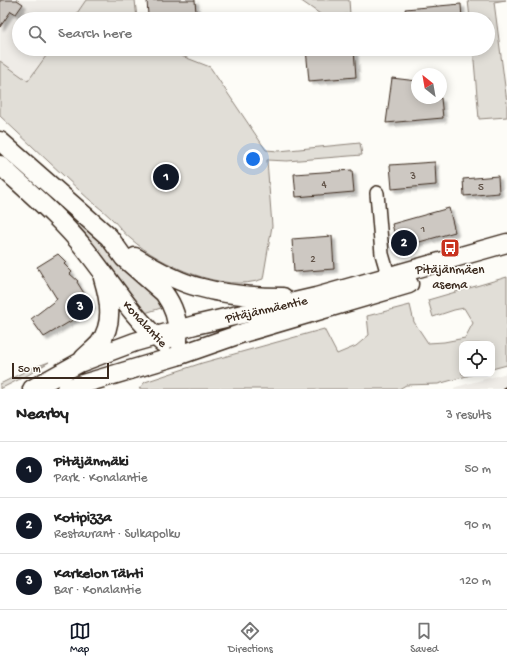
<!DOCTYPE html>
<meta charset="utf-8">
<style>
:root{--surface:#fff;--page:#f6f6f6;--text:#222;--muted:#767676;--line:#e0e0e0;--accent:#111827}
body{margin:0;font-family:"Gochi Hand",sans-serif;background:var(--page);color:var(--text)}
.controls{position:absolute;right:12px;bottom:12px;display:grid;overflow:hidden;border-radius:8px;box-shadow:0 2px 10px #0003}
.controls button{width:36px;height:36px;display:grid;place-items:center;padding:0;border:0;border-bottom:1px solid var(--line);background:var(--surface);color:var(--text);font:20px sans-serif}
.compass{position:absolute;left:411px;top:68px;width:36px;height:36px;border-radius:50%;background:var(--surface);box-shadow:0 2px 10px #0003;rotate:329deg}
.scale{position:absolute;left:12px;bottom:10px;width:97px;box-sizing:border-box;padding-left:4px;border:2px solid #3b2a1e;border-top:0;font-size:11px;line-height:14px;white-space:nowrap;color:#3b2a1e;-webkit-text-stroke:3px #fdfcf7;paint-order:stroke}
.you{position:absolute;left:253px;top:159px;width:14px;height:14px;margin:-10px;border:3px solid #fff;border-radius:50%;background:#1a73e8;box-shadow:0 0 0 6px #1a73e833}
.badge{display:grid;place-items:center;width:26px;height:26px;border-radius:50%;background:var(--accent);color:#fff;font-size:13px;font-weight:700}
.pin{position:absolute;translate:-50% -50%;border:2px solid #fff;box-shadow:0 1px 4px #0006}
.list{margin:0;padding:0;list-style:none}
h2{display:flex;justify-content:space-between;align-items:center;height:52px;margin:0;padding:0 16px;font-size:17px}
h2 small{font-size:13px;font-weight:400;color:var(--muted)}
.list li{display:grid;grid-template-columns:26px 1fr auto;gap:12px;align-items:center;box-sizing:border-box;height:56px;padding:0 16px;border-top:1px solid var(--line)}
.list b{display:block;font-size:15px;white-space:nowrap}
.list p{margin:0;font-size:13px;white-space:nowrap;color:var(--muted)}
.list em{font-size:13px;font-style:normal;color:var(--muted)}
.icon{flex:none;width:22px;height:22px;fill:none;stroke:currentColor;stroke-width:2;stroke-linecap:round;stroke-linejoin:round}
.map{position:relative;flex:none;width:507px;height:389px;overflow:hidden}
.search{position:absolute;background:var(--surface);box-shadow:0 2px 10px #0003;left:12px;right:12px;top:12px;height:44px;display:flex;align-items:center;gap:10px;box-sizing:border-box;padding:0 14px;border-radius:22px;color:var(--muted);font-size:15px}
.sheet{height:220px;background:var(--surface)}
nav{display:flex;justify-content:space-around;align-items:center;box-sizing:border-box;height:56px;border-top:1px solid var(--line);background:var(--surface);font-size:11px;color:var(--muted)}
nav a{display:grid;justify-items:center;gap:2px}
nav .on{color:var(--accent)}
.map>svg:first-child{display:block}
.built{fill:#efece7}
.green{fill:#e1ded7;stroke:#8e847a}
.building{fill:#cdc8c2;stroke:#3b2a1e;filter:url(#shadow)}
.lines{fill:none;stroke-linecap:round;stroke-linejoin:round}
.street-casing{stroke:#3b2a1e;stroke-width:16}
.secondary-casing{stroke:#3b2a1e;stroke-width:21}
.street{stroke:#fdfcf7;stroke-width:13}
.secondary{stroke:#fdfcf7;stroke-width:18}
.rail{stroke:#3b2a1e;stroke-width:3;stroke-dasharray:6 3;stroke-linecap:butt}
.labels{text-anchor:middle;stroke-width:3.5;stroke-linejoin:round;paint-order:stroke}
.number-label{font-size:11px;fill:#605247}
.poi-label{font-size:13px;fill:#3b2a1e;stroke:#fdfcf7}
.street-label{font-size:13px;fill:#3b2a1e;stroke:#fdfcf7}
</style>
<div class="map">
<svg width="507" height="389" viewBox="0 0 507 389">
<defs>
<filter id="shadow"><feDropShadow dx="3.5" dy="3.5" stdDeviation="1" flood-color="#0004"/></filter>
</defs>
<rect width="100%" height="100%" fill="#fdfcf7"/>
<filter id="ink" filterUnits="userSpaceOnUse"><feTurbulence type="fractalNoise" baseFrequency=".025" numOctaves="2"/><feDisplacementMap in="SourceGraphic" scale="8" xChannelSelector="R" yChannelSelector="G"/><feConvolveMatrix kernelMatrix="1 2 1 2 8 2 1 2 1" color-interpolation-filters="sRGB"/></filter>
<g filter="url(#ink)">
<path class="built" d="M0,0H86L73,19H19V49H51L28,81L0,61Z
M507,373V389H452L456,387Z"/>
<path class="green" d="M86,0H135L137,19H73Z
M300,0H349L350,14L323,16Z
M468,0H506L494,2L507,102V117L479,119L473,49H488V19H470Z
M51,49H164L210,67L266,150L279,151L360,143L362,155L287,161L267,160L272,226L263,279C225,294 160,265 131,239C124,234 119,226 112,219C102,209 90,201 80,191C53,166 27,141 0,116V61L28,81Z
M30,180L38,182L62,207L159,298L164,307L142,314L28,181Z
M507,277V365L492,369V344H462V374H474L438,384L406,385L399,389H139L145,382L202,363L324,329L337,354L356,346L369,335L367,316L410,305L414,322L428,343L444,342L465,338L473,323L464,308L454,310L433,317L428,300Z
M49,362L28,375L0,389V384L30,369Z"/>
<path class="building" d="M0,0H17L23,4L16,14L11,11L0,27Z
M147,0H195L196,13L148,16Z
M461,4L462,19H408L405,9Z
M306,49H354L356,77L309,81Z
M392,78L417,81V98H441L443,118L386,123Z
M435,162L436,185L392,189L390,165Z
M352,170L354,192L296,197L294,174Z
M498,176L499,193L464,196L463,179Z
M449,208L455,232L398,248L392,224Z
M332,236L334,269L294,272L292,239Z
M58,254L66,262L64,264L72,272L70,274L78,281L77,282L92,306L71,321L44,337L31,319L57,299L37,267Z"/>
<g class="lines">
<g class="street-casing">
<path id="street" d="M377,193L382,254L391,285"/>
</g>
<g class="secondary-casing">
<path id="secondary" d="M0,141L109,237L124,258L164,293C175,308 179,323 178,341
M0,165C29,192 60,218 85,249C110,280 132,317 163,343
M135,257C153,268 178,282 198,287C226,295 255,297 283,297
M83,359C88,354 94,349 99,344C114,324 110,301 103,278
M32,389L79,363L135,342L195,325L316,297L507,243
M66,389L177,356L243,333L409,284"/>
</g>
<use href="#street" class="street"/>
<use href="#secondary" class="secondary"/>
<path class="rail" d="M503,389L507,387"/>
</g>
</g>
<defs>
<g id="bus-square" transform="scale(1)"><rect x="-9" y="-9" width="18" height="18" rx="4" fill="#c8321e" stroke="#fdfcf7"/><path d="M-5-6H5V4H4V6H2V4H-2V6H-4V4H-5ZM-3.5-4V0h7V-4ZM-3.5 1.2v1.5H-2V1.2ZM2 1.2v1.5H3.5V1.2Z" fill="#fff"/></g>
</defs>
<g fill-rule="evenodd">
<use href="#bus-square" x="450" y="248"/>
</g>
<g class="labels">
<g class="number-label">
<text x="413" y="179">3</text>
<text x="324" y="187">4</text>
<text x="481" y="190">5</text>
<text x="423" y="232">1</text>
<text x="313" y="262">2</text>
</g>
<g class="poi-label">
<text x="450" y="273">Pitäjänmäen<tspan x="450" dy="15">asema</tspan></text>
</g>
<g class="street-label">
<text transform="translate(266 308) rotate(-13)" y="5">Pitäjänmäentie</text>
<text transform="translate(146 323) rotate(47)" y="5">Konalantie</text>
</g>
</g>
</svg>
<div class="controls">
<button><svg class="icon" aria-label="locate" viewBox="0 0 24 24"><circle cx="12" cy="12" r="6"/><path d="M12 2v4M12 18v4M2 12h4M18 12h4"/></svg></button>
</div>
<svg class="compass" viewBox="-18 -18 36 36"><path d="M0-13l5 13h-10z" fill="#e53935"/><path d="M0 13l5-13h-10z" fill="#767676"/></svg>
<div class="scale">50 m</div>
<div class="you"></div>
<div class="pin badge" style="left:166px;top:177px">1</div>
<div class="pin badge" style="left:404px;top:243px">2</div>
<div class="pin badge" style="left:80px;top:307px">3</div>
<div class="search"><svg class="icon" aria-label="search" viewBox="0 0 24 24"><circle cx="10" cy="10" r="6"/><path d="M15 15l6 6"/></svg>Search here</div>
</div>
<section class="sheet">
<h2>Nearby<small>3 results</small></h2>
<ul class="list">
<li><span class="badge">1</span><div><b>Pitäjänmäki</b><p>Park · Konalantie</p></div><em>50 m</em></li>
<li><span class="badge">2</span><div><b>Kotipizza</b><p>Restaurant · Sulkapolku</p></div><em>90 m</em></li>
<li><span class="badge">3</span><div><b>Karkelon Tähti</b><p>Bar · Konalantie</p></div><em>120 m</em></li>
</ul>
</section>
<nav>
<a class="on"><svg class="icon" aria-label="map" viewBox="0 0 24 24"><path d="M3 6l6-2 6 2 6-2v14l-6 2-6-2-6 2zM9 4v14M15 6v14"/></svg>Map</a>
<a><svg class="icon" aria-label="directions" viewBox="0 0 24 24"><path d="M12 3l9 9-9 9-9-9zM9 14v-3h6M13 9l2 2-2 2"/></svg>Directions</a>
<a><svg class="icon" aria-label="saved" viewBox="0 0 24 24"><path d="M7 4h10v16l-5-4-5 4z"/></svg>Saved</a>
</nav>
